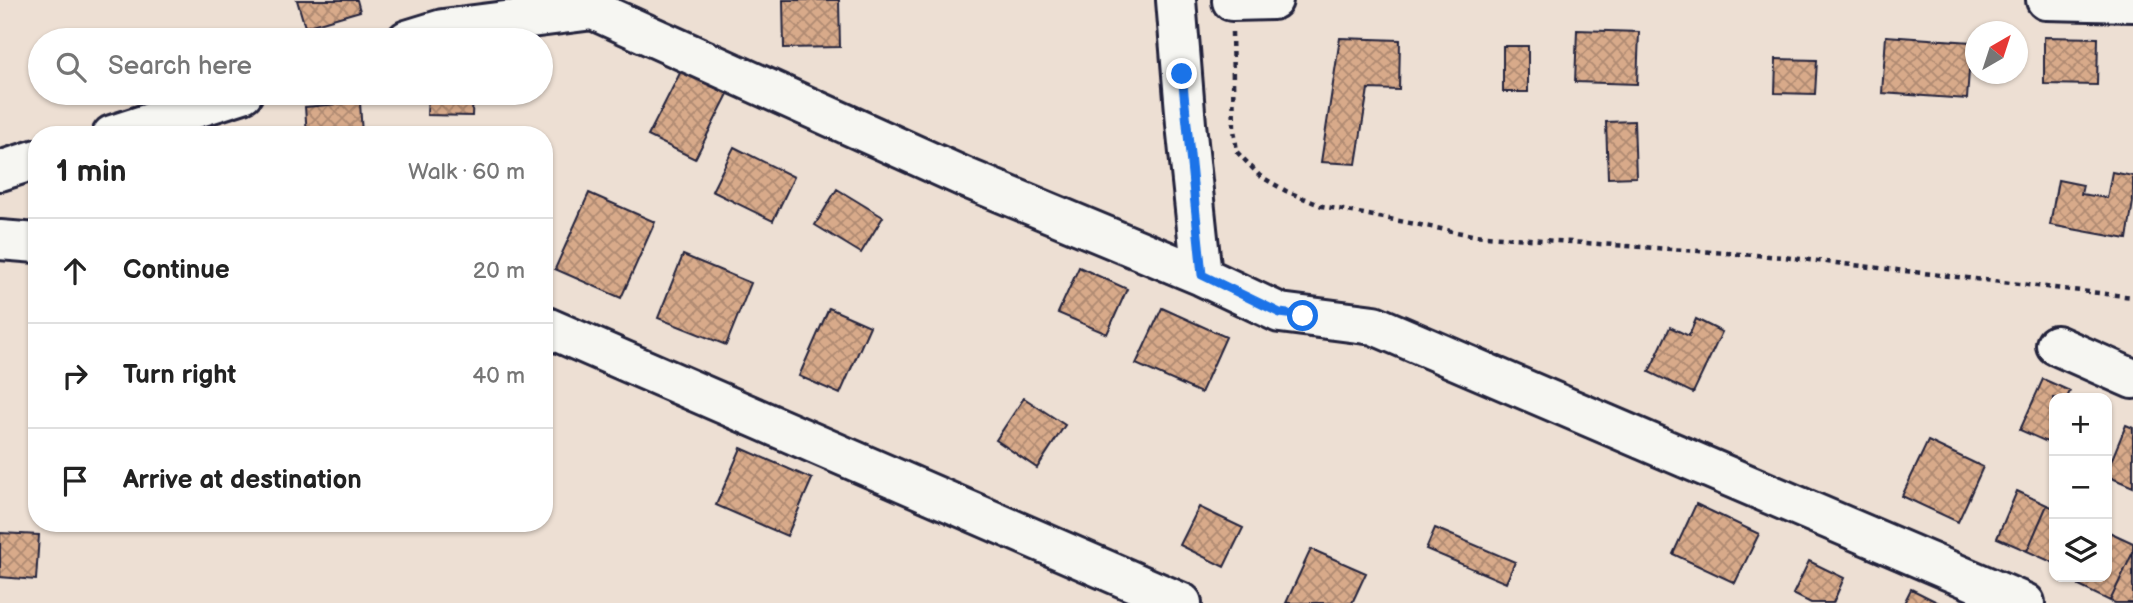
<!DOCTYPE html>
<meta charset="utf-8">
<style>
:root{--surface:#fff;--page:#f6f6f6;--text:#222;--muted:#767676;--line:#e0e0e0}
body{margin:0;font-family:"Balsamiq Sans",sans-serif;background:var(--page);color:var(--text)}
.controls{position:absolute;right:21px;bottom:21px;display:grid;overflow:hidden;border-radius:14px;box-shadow:0 2px 5px #0004}
.controls button{width:63px;height:63px;display:grid;place-items:center;padding:0;border:0;border-bottom:2px solid var(--line);background:var(--surface);color:var(--text);font:35px sans-serif}
.compass{position:absolute;left:1965px;top:21px;width:63px;height:63px;border-radius:50%;background:var(--surface);box-shadow:0 2px 5px #0004;rotate:39deg}
.stop{position:absolute;width:21px;height:21px;margin:-16px;border:5px solid #1a73e8;border-radius:50%;background:#fff}
.stop.end{background:#1a73e8;border-color:#fff;box-shadow:0 2px 7px #0008}
.list{margin:0;padding:0;list-style:none}
h2{display:flex;justify-content:space-between;align-items:center;height:91px;margin:0;padding:0 28px;font-size:30px}
h2 small{font-size:23px;font-weight:400;color:var(--muted)}
.list li{display:grid;grid-template-columns:46px 1fr auto;gap:21px;align-items:center;box-sizing:border-box;height:105px;padding:0 28px;border-top:2px solid var(--line)}
.list b{display:block;font-size:26px;white-space:nowrap}
.list em{font-size:23px;font-style:normal;color:var(--muted)}
.icon{flex:none;width:38px;height:38px;fill:none;stroke:currentColor;stroke-width:2;stroke-linecap:round;stroke-linejoin:round}
.map{position:relative;flex:none;width:2133px;height:603px;overflow:hidden}
.search{position:absolute;background:var(--surface);box-shadow:0 2px 5px #0004;left:28px;top:28px;width:525px;height:77px;display:flex;align-items:center;gap:18px;box-sizing:border-box;padding:0 24px;border-radius:38px;color:var(--muted);font-size:26px}
.panel{position:absolute;background:var(--surface);box-shadow:0 2px 5px #0004;left:28px;top:126px;width:525px;height:406px;border-radius:28px}
.map>svg:first-child{display:block}
.building{fill:url(#building-cross-hatch);stroke:#22223b;stroke-width:2}
.lines{fill:none;stroke-linecap:round;stroke-linejoin:round}
.minor-casing{stroke:#22223b;stroke-width:44}
.path{stroke:#22223b;stroke-width:4.5;stroke-dasharray:5 5;stroke-linecap:butt}
.minor{stroke:#f6f6f2;stroke-width:38}
.route{stroke:#1a73e8;stroke-width:9}
</style>
<div class="map">
<svg width="2133" height="603" viewBox="0 0 2133 603">
<defs>
<pattern id="building-cross-hatch" width="8" height="8" patternUnits="userSpaceOnUse" patternTransform="scale(1.75)"><rect width="8" height="8" fill="#d8aa8a"/><path d="M0 0l8 8M0 8l8-8" fill="none" stroke="#af8a72"/></pattern>
</defs>
<rect width="100%" height="100%" fill="#eddfd3"/>
<filter id="ink" filterUnits="userSpaceOnUse"><feTurbulence type="fractalNoise" baseFrequency=".0143" numOctaves="2"/><feDisplacementMap in="SourceGraphic" scale="14" xChannelSelector="R" yChannelSelector="G"/><feConvolveMatrix kernelMatrix="1 2 1 2 8 2 1 2 1" color-interpolation-filters="sRGB"/></filter>
<g filter="url(#ink)">
<path class="building" d="M297,0H357L360,11L305,27Z
M783,0H839L840,47L784,48Z
M1577,30L1639,32L1637,84L1575,82Z
M1886,36L1971,42L1967,99L1882,93Z
M2044,37L2098,38L2097,85L2044,84Z
M1340,38L1400,40L1399,90L1368,89L1356,164L1321,162Z
M1503,46H1528V92H1503Z
M1776,59L1817,60L1815,94L1775,93Z
M681,71L728,94L695,159L648,136Z
M428,93H473L472,116L427,115Z
M360,102L362,135H307L305,107Z
M1634,121L1636,177L1608,178L1606,122Z
M734,147L794,177L773,221L712,191Z
M2112,172L2133,176V202L2127,239L2050,225L2058,180L2083,185L2081,194L2107,198Z
M837,189L883,217L861,253L815,225Z
M589,193L655,222L621,298L555,269Z
M683,255L751,283L726,345L658,318Z
M1079,267L1127,289L1107,334L1058,313Z
M829,308L870,326L840,394L799,376Z
M1162,308L1226,337L1201,393L1136,364Z
M1696,319L1722,332L1693,393L1649,372L1670,327L1689,336Z
M2043,379L2070,391L2067,398H2054V426L2047,442L2020,430Z
M1024,398L1065,425L1037,468L996,440Z
M2126,425L2133,428V487L2107,476V471Z
M1928,441L1983,467L1958,522L1902,496Z
M741,448L812,479L787,536L716,505Z
M2017,491L2047,505L2027,551L1997,538Z
M1696,504L1759,534L1735,583L1673,554Z
M2047,505L2054,508V563L2027,551Z
M1199,507L1243,528L1224,567L1180,545Z
M1435,528L1515,562L1506,583L1426,549Z
M2107,531L2133,543V552L2110,601L2079,586L2083,577H2107Z
M0,533L39,535L36,580L0,577Z
M1311,549L1366,573L1352,603H1286Z
M2133,552V603H2115L2110,601Z
M1809,561L1844,578L1833,603H1811L1793,594Z
M1911,589L1939,603H1904Z"/>
<g class="lines">
<g class="minor-casing">
<path id="minor" d="M1176,0L1186,124L1202,276
M2046,0L2133,2
M1232,1L1273,0
M407,40L443,29L593,10L964,177L1202,276L1280,313L1374,325L2025,603
M112,135L243,93
M0,171L37,159
M0,240L37,243
M544,326L1182,603
M2056,345L2133,379"/>
</g>
<path class="path" d="M1232,32L1234,129L1237,152L1260,176L1286,191L1322,206L1472,235L1783,257L2133,297"/>
<use href="#minor" class="minor"/>
</g>
</g>
<g class="lines" filter="url(#ink)">
<path class="route" d="M1182,74L1202,275L1280,313L1303,316"/>
</g>
</svg>
<div class="controls">
<button>+</button>
<button>−</button>
<button><svg class="icon" aria-label="layers" viewBox="0 0 24 24"><path d="M12 4l9 5-9 5-9-5zM3 14l9 5 9-5"/></svg></button>
</div>
<svg class="compass" viewBox="-18 -18 36 36"><path d="M0-13l5 13h-10z" fill="#e53935"/><path d="M0 13l5-13h-10z" fill="#767676"/></svg>
<div class="stop" style="left:1303px;top:316px"></div>
<div class="stop end" style="left:1182px;top:74px"></div>
<div class="search"><svg class="icon" aria-label="search" viewBox="0 0 24 24"><circle cx="10" cy="10" r="6"/><path d="M15 15l6 6"/></svg>Search here</div>
<section class="panel">
<h2>1 min<small>Walk · 60 m</small></h2>
<ul class="list">
<li><svg class="icon" aria-label="ahead" viewBox="0 0 24 24"><path d="M12 20V5M6 11l6-6 6 6"/></svg><div><b>Continue</b></div><em>20 m</em></li>
<li><svg class="icon" aria-label="right" viewBox="0 0 24 24"><path d="M7 20v-9h11M14 6l5 5-5 5"/></svg><div><b>Turn right</b></div><em>40 m</em></li>
<li><svg class="icon" aria-label="arrive" viewBox="0 0 24 24"><path d="M6 21V4h12l-3 4 3 4H6"/></svg><div><b>Arrive at destination</b></div></li>
</ul>
</section>
</div>
